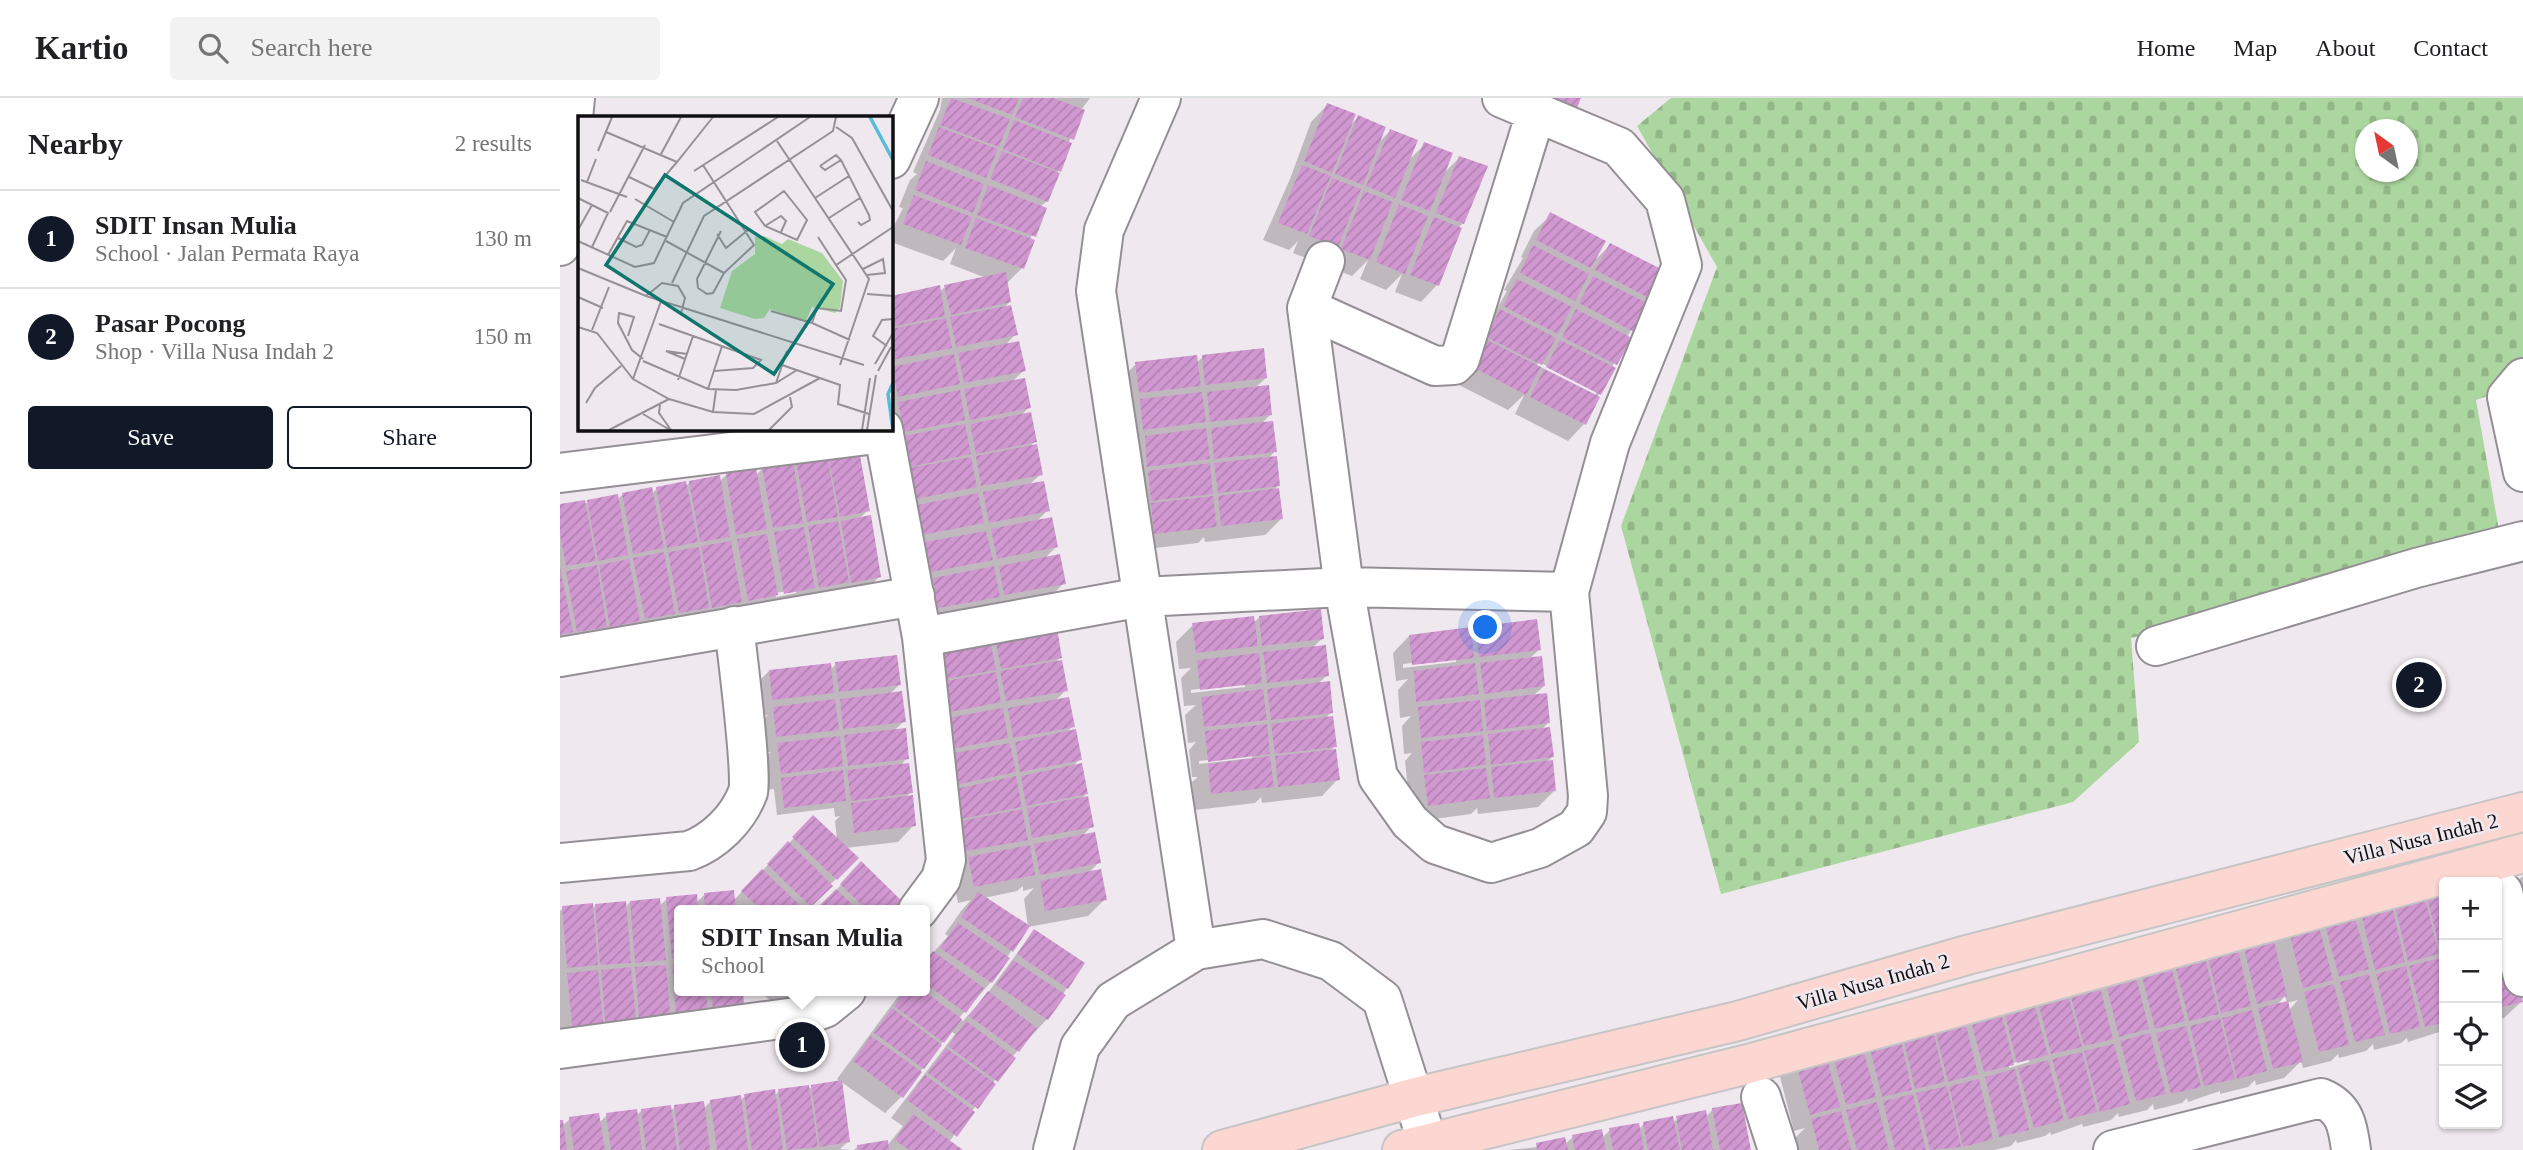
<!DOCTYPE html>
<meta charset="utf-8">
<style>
:root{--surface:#fff;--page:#f2f2f2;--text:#202124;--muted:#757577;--line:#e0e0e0;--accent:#111827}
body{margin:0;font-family:Georgia,serif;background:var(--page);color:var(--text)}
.controls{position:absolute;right:21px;bottom:21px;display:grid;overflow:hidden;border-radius:7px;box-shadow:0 2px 5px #0004}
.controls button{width:63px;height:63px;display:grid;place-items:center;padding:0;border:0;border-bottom:2px solid var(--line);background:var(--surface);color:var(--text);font:35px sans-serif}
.compass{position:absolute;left:1795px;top:21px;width:63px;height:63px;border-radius:50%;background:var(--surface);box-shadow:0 2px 5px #0004;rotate:327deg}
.you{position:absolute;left:926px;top:530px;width:24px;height:24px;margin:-18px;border:5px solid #fff;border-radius:50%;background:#1a73e8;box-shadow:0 0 0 10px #1a73e833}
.badge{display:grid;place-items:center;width:46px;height:46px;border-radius:50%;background:var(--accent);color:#fff;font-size:23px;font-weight:700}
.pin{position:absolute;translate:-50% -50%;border:4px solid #fff;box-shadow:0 2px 7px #0006}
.popup{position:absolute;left:114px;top:807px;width:256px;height:91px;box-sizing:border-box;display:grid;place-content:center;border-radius:7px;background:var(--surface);filter:drop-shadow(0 2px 5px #0005);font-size:23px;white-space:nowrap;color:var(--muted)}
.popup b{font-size:26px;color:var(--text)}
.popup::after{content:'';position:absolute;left:50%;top:100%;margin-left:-14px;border:14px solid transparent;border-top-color:var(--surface)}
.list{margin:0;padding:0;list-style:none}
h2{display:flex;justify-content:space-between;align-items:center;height:91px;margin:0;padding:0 28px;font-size:30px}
h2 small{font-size:23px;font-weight:400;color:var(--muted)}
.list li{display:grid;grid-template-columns:46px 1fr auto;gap:21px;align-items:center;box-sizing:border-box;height:98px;padding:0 28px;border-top:2px solid var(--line)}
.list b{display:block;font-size:26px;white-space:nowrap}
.list p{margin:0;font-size:23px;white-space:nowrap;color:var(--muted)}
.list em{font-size:23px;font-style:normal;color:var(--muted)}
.actions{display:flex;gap:14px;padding:21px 28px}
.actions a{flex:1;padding:16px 0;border:2px solid var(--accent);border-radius:7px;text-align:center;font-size:24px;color:var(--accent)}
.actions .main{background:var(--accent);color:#fff}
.icon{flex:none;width:38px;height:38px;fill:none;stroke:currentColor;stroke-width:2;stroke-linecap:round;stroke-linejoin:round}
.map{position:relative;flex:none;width:1963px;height:1052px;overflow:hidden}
header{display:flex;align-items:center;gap:42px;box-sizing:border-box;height:98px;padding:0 35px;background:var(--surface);border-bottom:2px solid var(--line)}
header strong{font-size:33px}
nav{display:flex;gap:38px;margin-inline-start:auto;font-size:24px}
.search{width:490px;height:63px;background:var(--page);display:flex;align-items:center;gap:18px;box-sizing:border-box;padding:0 24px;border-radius:7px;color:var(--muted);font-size:26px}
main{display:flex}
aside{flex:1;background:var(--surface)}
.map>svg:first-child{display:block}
.cemetery{fill:url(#cemetery-stones);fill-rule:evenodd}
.shadow{fill:#0003;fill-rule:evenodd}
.building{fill:url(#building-hatch)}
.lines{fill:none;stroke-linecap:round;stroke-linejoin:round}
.minor-casing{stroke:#958f95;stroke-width:42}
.major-casing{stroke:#c6c5c6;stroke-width:42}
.minor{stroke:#fff;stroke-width:38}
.major{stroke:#fcd7d2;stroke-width:38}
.labels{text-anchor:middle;stroke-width:5;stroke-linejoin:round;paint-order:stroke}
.street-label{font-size:21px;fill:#110f11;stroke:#efe8ee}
.inset-river{fill:none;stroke:#58bbda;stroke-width:3.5}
.inset-road{fill:none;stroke:#969196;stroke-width:2}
.view{fill:#0f766e;fill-opacity:0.15;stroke:#0f766e;stroke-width:3.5}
.inset-edge{fill:none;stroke:#110f11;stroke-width:3.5}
</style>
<header>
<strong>Kartio</strong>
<div class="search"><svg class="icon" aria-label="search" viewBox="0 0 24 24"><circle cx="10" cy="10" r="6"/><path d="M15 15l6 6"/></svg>Search here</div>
<nav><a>Home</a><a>Map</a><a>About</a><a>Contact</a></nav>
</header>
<main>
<aside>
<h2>Nearby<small>2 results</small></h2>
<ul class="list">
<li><span class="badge">1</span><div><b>SDIT Insan Mulia</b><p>School · Jalan Permata Raya</p></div><em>130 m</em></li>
<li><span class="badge">2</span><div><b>Pasar Pocong</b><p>Shop · Villa Nusa Indah 2</p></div><em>150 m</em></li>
</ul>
<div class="actions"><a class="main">Save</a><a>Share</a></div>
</aside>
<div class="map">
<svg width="1963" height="1052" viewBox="0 0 1963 1052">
<defs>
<pattern id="cemetery-stones" width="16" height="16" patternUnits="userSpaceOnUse" patternTransform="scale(1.75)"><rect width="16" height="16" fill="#acd69f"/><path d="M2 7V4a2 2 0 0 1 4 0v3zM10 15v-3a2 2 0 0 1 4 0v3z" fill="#93b688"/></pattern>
<pattern id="building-hatch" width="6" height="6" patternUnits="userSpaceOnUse" patternTransform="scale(1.75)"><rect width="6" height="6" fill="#d197d1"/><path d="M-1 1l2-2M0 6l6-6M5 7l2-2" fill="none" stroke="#b281b2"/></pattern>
</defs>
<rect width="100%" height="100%" fill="#efe8ee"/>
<path class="cemetery" d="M1111,0H1963V285L1916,302L1942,449L1571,540L1579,644L1513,704L1161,796L1061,428L1157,169L1077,28ZM1806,32H1848V74H1806Z"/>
<path class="shadow" d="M382,0H530L521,12L487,103L480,109L462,170L446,186L450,204L443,210L456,236L444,248L464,272L452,284L469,309L461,318L475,343L469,350L481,376L469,387L488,412L476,424L496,449L485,460L504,485L487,502L362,526L331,331V200L378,190L379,194L385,189L426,180L390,166L396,150L383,163L331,144V134L343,110L339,109L350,82L357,76L353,74L380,12Z
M767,7L789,29L798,19L818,45L830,33L848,63L865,46L883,76L899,60L903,125L898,130L877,187L861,204L835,194L842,176L826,192L800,181L808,162L792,178L733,155L738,143L729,152L703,142L730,81L751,24Z
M991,117L1034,163L1050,147L1090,200L1067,239L1024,326L1008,343L955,316L964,297L948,312L895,285L947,193L944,192L963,160L961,159L974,133ZM979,264L1036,293V297L977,267Z
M643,259L706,280L695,290L711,316L701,326L715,353L708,361L718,388L713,393L721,421L705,437L645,444L644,439L638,445L578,452L569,357L579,346L567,348L564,320L574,310L563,311L559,283L576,266L636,265Z
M269,359L308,412L299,421L320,478L303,495L0,545V408L57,402L63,396H92L97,390L126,388L130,384H159L166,377L195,378L203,370L232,369L237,364ZM236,492V495L216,499L215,495Z
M700,519L763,540L752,550L767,577L757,587L771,614L765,621L775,648L770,653L778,681L762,698L702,705L701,699L695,705L635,712L632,684L638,679H632L629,652L636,644L628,645L625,617L636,607L624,608L621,580L631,570L619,571L616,544L633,527L693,525ZM685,585V589L631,595V592ZM692,657V660L639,666V663Z
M916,531L979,552L969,561L984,588L973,598L988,625L981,632L992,659L986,665L995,692L978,709L918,716L917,710L911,716L852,724L848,695L853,690L848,691L845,663L852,655L844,656L842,628L851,618L840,620L838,592L848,581L836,583L833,555L849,538L910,537ZM896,560V564L843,570V566Z
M436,543L501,559L494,565L506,592L495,603L513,628L506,635L520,661L512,669L526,696L520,702L532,728L521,739L539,764L528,776L545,801L528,818L468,829L464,801L474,790L463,793V788L457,793L424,800L451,853L431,884L399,920L403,923L426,897L474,833L507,890L487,921L452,959L389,1044L400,1052H294L298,1048H327L343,1028L331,1020L395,936L391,933L342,998L325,1015L277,981L342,893H364V865L388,838L385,836L401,813L411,802L398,805L358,599Z
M276,566L339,587L329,597L344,623L334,633L347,660L340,668L351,694L345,700L354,727L338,744L285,750L296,760L246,812H119V893H181L184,920L0,953V813L3,810L31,812L36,807L65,810L70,804L99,808L107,801L136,805L144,797L174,802L253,720L277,742L275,723L280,718L275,719L274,710L217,717L214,691L205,692L201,663L211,654L200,655L197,627L208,617L196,618L192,590L209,573L270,572Z
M301,766L343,807L338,812H257Z
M1963,778V826L1953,787Z
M1884,793V936L1879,934L1848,944L1847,940L1841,945L1814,952L1813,946L1806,953L1779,960L1778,956L1771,963L1743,970L1741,963L1724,980L1696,987L1695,982L1688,989L1660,996V993L1628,1004L1627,1000L1622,1005L1594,1012L1593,1006L1587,1012L1559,1019L1558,1015L1551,1022L1523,1029L1522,1026L1491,1037L1490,1034L1485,1038L1457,1045L1456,1042L1451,1048L1434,1052H1238L1235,1040L1245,1030L1234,1033L1219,975L1684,847L1713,846L1728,831ZM1725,898L1727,905L1716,908ZM1738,902L1729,912L1727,905ZM1469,961V964L1449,970V966Z
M1937,848L1961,904L1944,920L1937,922Z
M200,893H261L231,923Z
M252,989L289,1043L280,1051L290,1052H0V1024L2,1028L10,1021L39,1025L47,1017L76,1018L81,1013H110L115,1009L144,1010L151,1003H180L185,998H214L219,993L248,992Z
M1180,1007L1189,1052H949L1005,1046L1013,1039L1042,1040L1050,1032L1079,1031L1084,1026L1146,1019L1152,1012Z"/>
<path class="building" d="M391,0L450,21L439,49L380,27Z
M408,0H459L452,17Z
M463,0H493L525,12L514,42L455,19Z
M988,0H1021L1015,15Z
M767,5L796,16L772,75L744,63Z
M798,17L826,29L803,87L775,76Z
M454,22L512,45L501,74L443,51Z
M379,29L438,51L426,80L368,57Z
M830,31L858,42L835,100L806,88Z
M864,44L893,55L870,113L841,102Z
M442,53L500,75L488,104L430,81Z
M899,58L928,68L904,126L876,115Z
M366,63L424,86L413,115L355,92Z
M742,67L771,78L747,136L718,125Z
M772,80L801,91L778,149L749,138Z
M428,87L487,110L476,139L417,117Z
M804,93L833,104L810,162L781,151Z
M354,97L412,119L401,147L343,126Z
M839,106L868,118L845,176L816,164Z
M990,114L1046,143L1031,170L976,142Z
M874,119L902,130L879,188L850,177Z
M416,120L475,142L464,171L405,150Z
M1050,145L1105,173L1091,201L1035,172Z
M973,147L1029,176L1015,203L960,175Z
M446,174L451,204L391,217L384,187Z
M1033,178L1089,206L1074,234L1019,205Z
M957,181L1012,209L998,236L943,208Z
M380,187L385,218L331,229V198Z
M451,207L458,237L396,249L390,219Z
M940,211L996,240L982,267L926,239Z
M1016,211L1072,240L1057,267L1002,239Z
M386,220L392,250L331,262V231Z
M925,241L981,269L966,297L911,268Z
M1000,242L1056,270L1041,297L986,269Z
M459,243L466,273L404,285L398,255Z
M704,250L707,280L645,287L642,257Z
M394,256L400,286L338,299L332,269Z
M637,257L641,288L579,295L575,264Z
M984,271L1040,299L1026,327L970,299Z
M465,280L471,310L410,322L404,291Z
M709,287L712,317L650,324L647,294Z
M400,292L405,322L344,334L338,304Z
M642,294L646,324L583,332L580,301Z
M471,314L477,344L416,356L410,326Z
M713,323L717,354L654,361L651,330Z
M405,326L411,356L350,369L344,338Z
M646,330L650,361L587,369L585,338Z
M477,346L483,377L421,388L416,358Z
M299,352L310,413L280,419L268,357Z
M267,357L278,419L247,424L236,363Z
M717,358L720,388L658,395L654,365Z
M411,359L417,389L355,401L349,370Z
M233,363L243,425L213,430L202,369Z
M650,365L653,396L591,403L588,373Z
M196,370L207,431L176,437L166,375Z
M160,377L170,439L140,444L129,383Z
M126,383L138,444L107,450L96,389Z
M484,383L490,413L429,425L423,394Z
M92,389L104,450L73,456L62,395Z
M719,390L723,421L661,428L658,398Z
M418,395L424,425L362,437L357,407Z
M58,396L68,457L38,463L27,402Z
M653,398L657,429L594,436L591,405Z
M25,402L36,463L6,468L0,436V406Z
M311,417L321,479L291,485L281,423Z
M492,419L498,449L437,461L431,431Z
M278,423L289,484L259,490L248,428Z
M244,429L255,490L224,496L214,434Z
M426,433L433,462L371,474L365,444Z
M207,436L218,497L188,503L177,441Z
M171,443L182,504L152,510L141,448Z
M139,449L149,510L119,515L108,454Z
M104,454L115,516L85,521L73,460Z
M500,456L506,486L444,497L439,468Z
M69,461L80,523L50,529L39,467Z
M37,467L47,529L17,534L6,473Z
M434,468L440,499L378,510L373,480Z
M0,469L13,534L0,537Z
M761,511L764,541L702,548L699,518Z
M694,518L698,548L636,555L632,525Z
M977,521L981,552L919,559L915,529Z
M911,529L914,560L852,567L849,537Z
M497,530L502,560L441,571L435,541Z
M430,541L436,572L375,583L369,553Z
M766,547L769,578L707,585L703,554Z
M699,555L702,585L640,592L637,562Z
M337,557L341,587L279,594L275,564Z
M982,558L985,588L924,596L920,565Z
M502,562L508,593L446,603L440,573Z
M271,565L274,595L212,602L209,572Z
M915,565L919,596L856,604L854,573Z
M436,574L441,604L380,616L374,585Z
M770,583L773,615L711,622L707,591Z
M703,591L707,622L644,629L641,599Z
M342,593L346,624L283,631L280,601Z
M987,595L990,625L927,633L924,602Z
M509,599L515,629L453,640L448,610Z
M275,601L279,632L216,639L213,609Z
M920,602L923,633L861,640L858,609Z
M443,610L448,640L387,652L381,621Z
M773,618L777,649L715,656L711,626Z
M707,626L710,656L648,664L645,633Z
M990,629L994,659L931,667L928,636Z
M346,630L349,661L288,668L284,637Z
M516,631L522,662L460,674L455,644Z
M923,637L926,667L864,675L861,644Z
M280,638L283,668L221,676L217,645Z
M450,645L456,674L395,687L389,656Z
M776,651L780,682L718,689L715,658Z
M710,658L714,689L651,696L648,666Z
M993,662L996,693L934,700L931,669Z
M349,665L353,695L291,703L287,672Z
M522,665L528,696L466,708L461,678Z
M926,670L930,700L868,708L864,677Z
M283,672L286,703L224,710L221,680Z
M456,678L462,709L401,721L395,691Z
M353,697L356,728L294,735L291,705Z
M528,698L534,729L472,740L467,710Z
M462,711L468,742L406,753L401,723Z
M253,717L299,760L277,782L232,739Z
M535,734L541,765L480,777L474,746Z
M228,743L273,788L251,809L207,766Z
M470,747L475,777L414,789L408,759Z
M301,763L346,807L341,812H307L280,786Z
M202,771L245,812H201L181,793Z
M541,771L547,802L485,813L480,783Z
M276,791L298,812H255Z
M1884,791V855L1881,856L1866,796Z
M174,792L176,812H145L144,795Z
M418,794L470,828L453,854L401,819Z
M137,796L138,812H119V861H112L106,799Z
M1864,796L1879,856L1848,864L1834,803Z
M100,800L106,862L75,865L70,803Z
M66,803L71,865L40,867L35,806Z
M1831,804L1845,864L1815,872L1800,811Z
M33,805L38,867L7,870L2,808Z
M1793,812L1809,871L1779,879L1763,819Z
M1757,821L1773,882L1743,890L1728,829Z
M398,825L450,860L432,885L380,850Z
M474,831L525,865L508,891L457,856Z
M1713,838L1727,898L1697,906L1683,845Z
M1948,844L1963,904L1937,910V846Z
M1677,847L1691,908L1661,915L1647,855Z
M373,853L424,890L406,915L364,885V865Z
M1644,855L1659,916L1629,923L1614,863Z
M1880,860L1884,880V924L1865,929L1849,868Z
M453,862L506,897L488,922L436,887Z
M1610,863L1625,923L1595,931L1580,870Z
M119,865V893H146L149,925L117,928L112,866Z
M106,867L111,928L80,931L75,869Z
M1846,868L1860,929L1830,936L1816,876Z
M71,869L77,931L46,934L41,872Z
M1574,870L1589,931L1559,939L1544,878Z
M38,872L44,934L13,937L7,875Z
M1809,876L1825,937L1795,944L1780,884Z
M1538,881L1553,941L1524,948L1508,888Z
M1774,886L1789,947L1759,954L1744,894Z
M1506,889L1522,949L1491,956L1476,896Z
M151,893H183L185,921L154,924Z
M345,893H364L402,921L384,945L334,908Z
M428,893L477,930L459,954L409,918Z
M1472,897L1488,957L1457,965L1442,905Z
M1728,903L1743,964L1713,971L1698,910Z
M1439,906L1454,967L1424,974L1409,914Z
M332,910L382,947L364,971L314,935Z
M1692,912L1707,973L1677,981L1662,920Z
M1403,915L1418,976L1388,984L1373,923Z
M1660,920L1675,981L1644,988L1630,928Z
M406,923L456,960L438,984L388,948Z
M1371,923L1385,984L1355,991L1341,930Z
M1626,928L1641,989L1611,996L1596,935Z
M1338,931L1352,992L1322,999L1307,939Z
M1590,935L1606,996L1576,1003L1560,943Z
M311,938L362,974L343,1000L293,963Z
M1300,939L1316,999L1286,1007L1270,946Z
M1554,946L1570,1006L1540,1014L1524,953Z
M1264,949L1280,1009L1250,1017L1234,957Z
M386,950L436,986L418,1011L368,975Z
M1522,954L1537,1014L1508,1021L1492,961Z
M1488,962L1504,1022L1474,1030L1458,970Z
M1455,971L1469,1032L1439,1039L1425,979Z
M365,977L415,1014L397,1039L347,1002Z
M1419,981L1433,1041L1403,1049L1389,988Z
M282,982L290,1044L260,1049L251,987Z
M249,987L258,1049L227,1052L218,991Z
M1387,988L1401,1049L1370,1052L1356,995Z
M215,991L223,1052H192L184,996Z
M1353,996L1366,1052H1335L1323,1003Z
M181,997L188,1052H157L150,1002Z
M144,1003L150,1052H120L114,1007Z
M1317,1004L1329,1052H1297L1286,1012Z
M1182,1005L1191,1052H1160L1152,1010Z
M111,1007L117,1052H86L81,1011Z
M77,1011L82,1052H51L46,1015Z
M1146,1012L1153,1052H1122L1116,1018Z
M1281,1013L1291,1052H1259L1251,1021Z
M39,1015L45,1052H14L9,1019Z
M353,1016L403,1052H349L335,1042Z
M1113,1018L1120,1052H1088L1083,1024Z
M0,1022H3L7,1052H0Z
M1079,1025L1084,1052H1053L1049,1030Z
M1042,1031L1046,1052H1015L1012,1037Z
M1005,1039L1008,1052H977L976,1045Z
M328,1042L329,1052H298L297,1047Z"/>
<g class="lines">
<g class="minor-casing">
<path id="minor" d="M601,0L544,132L536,193L636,852
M331,61L359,0
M0,148L15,0
M765,163L747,210L784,489L818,679L850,724L875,746L931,765L980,750L1016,730L1027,714L1028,698L1009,494L1050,345L1122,167L1105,102L1059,49L942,0
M747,210L875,268L894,267L900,261L976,14
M1963,280L1947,299L1963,374
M323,331L362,539L386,762L381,781L358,812
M0,375L324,335
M362,539L582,499L784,489L1009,494
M1596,548L1856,470L1963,443
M0,559L355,498
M0,765L129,753C154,744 178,721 188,694C193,681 177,553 174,528
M1943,794L1963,879
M0,951L243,918L265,910L286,893
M1201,999L1218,1052
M493,1052L520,949L553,903L636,852L703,841L771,863L822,901L868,1046
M1553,1052L1761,1000C1785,1010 1788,1028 1791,1052"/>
</g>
<g class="major-casing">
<path id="major" d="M662,1052L856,999L1178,923L1407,857L1963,714
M842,1052L1188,966L1963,755"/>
</g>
<use href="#minor" class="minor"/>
<use href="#major" class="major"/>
</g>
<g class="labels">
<g class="street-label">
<text transform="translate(1861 741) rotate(-14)" y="7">Villa Nusa Indah 2</text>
<text transform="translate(1313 884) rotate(-16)" y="7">Villa Nusa Indah 2</text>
</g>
</g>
<g transform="translate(18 18)">
<rect width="315" height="315" fill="#efe8ee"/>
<path d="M186,120L204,128L210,123L244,137L265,165L262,192L257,197L234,191L228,205L192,193L186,202L177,203L142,192L154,155L177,138V121Z" fill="#acd69f"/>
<path class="inset-river" d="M292,1L315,44M315,267L310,278L315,314"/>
<path class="inset-road" d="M258,11L274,22L315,95M28,16L99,46L135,1M199,25L291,163L262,249M20,35L34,1M83,38L103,1M125,49L176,129L146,157L135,177L129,178L120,172L119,163L143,115M242,50L258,39L263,44L291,99L292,104L283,109L280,106M242,50L247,54L263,44M116,55L200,1M51,61L76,73L99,46M3,64L49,81M9,66L18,43M206,75L229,104L219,124L187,110L177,96ZM0,82L30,97L14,131M237,82L271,60M57,83L96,106M32,96L67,29M251,102L282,82M187,110L203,100L208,105L203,116M0,114L14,89M139,118L148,132L170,114M240,121L258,149L315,111M40,122L58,131L64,129L72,114M0,125L57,151L76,147L105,87L232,1M88,125L146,157M30,139L49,105L89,121M258,149L268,164L263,195L239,192L234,207L272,224M0,152L68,180L286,249M285,153L305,143L307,157L289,159M94,167L126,100L255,15L258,1M289,178L315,180M68,180L84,167L100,170L107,182L103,197M0,181L25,192M193,195L234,207M81,208L183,244L175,252L136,255M0,211L19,217L55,263L91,283L135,296L176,298L242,262M14,214L31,171M50,220L56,201L41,197L40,207L54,234L65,243M309,230L295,220L304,204L315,203M107,243L88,235L109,238M65,245L130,273L158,274L198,267L219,254M297,248L315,217M204,249L262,269L260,288L291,298M300,255L313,231M55,263L83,185M100,264L115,220M198,267L209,235M130,273L144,230M8,287L17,272L43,250M82,289L81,297L93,314M135,296L138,274M65,298L92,314M31,314L91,283M191,314L214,291L212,281M284,314L292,262M289,314L298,259"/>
<path class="view" d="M87,59L255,168L196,258L28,149Z"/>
<rect width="315" height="315" class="inset-edge"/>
</g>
</svg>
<div class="controls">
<button>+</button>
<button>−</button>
<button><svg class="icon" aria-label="locate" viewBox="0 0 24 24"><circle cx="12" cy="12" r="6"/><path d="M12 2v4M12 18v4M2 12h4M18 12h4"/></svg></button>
<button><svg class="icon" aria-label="layers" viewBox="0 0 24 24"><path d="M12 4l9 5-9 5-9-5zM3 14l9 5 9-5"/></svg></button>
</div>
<svg class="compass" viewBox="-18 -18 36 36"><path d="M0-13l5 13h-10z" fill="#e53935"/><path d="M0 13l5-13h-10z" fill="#757577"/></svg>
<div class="you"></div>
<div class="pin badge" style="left:242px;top:947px">1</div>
<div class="popup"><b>SDIT Insan Mulia</b>School</div>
<div class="pin badge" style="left:1859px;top:587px">2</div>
</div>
</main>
